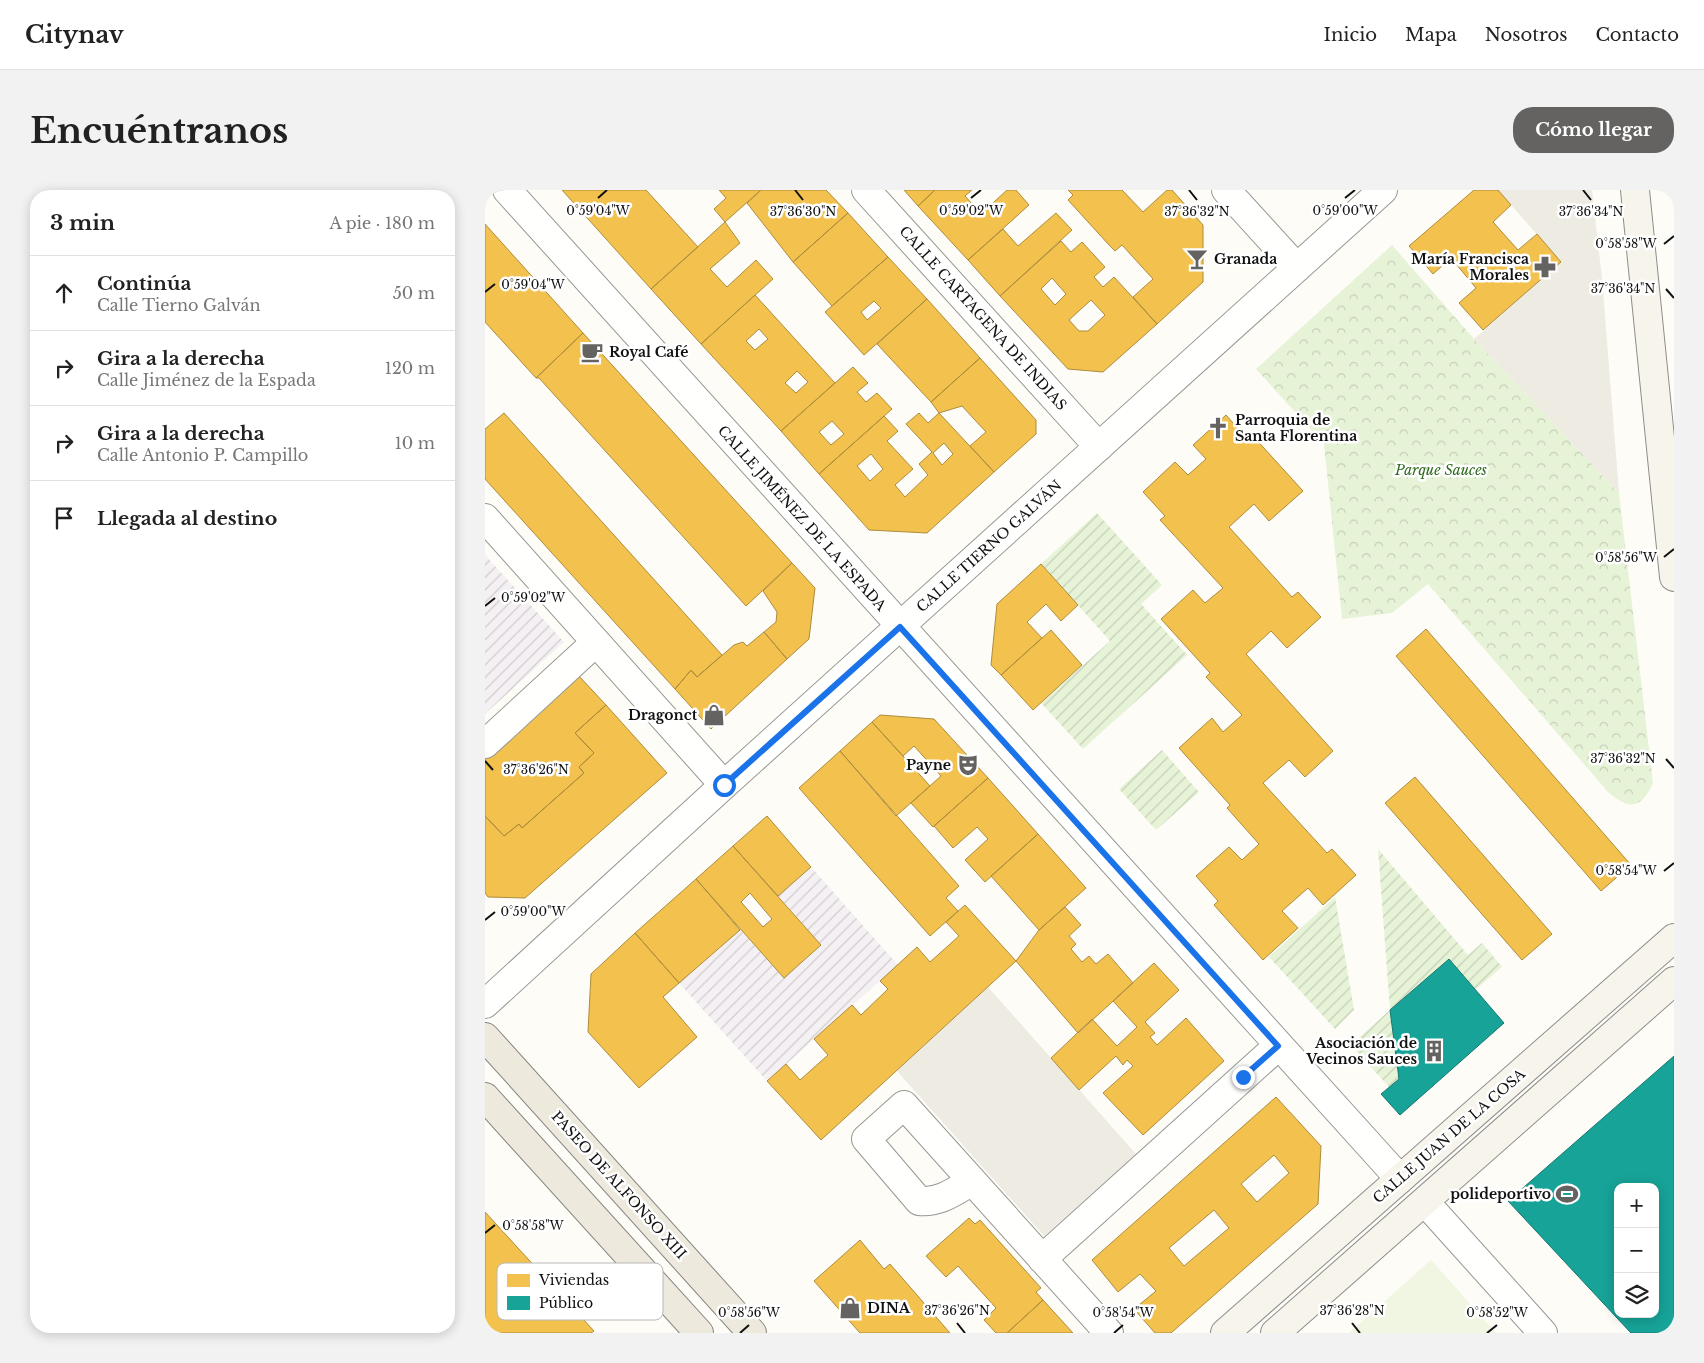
<!DOCTYPE html>
<html lang="es">
<meta charset="utf-8">
<style>
:root{--surface:#fff;--page:#f2f2f2;--text:#222;--muted:#767676;--line:#e0e0e0;--accent:#646362}
body{margin:0;font-family:"Libre Baskerville",serif;background:var(--page);color:var(--text)}
.controls{position:absolute;right:15px;bottom:15px;display:grid;overflow:hidden;border-radius:10px;box-shadow:0 2px 12px #0003}
.controls button{width:45px;height:45px;display:grid;place-items:center;padding:0;border:0;border-bottom:1px solid var(--line);background:var(--surface);color:var(--text);font:25px sans-serif}
.stop{position:absolute;width:15px;height:15px;margin:-11px;border:4px solid #1a73e8;border-radius:50%;background:#fff}
.stop.end{background:#1a73e8;border-color:#fff;box-shadow:0 1px 5px #0008}
.list{margin:0;padding:0;list-style:none}
h2{display:flex;justify-content:space-between;align-items:center;height:65px;margin:0;padding:0 20px;font-size:21px}
h2 small{font-size:16px;font-weight:400;color:var(--muted)}
.list li{display:grid;grid-template-columns:32px 1fr auto;gap:15px;align-items:center;box-sizing:border-box;height:75px;padding:0 20px;border-top:1px solid var(--line)}
.list b{display:block;font-size:19px;white-space:nowrap}
.list p{margin:0;font-size:16px;white-space:nowrap;color:var(--muted)}
.list em{font-size:16px;font-style:normal;color:var(--muted)}
.icon{flex:none;width:28px;height:28px;fill:none;stroke:currentColor;stroke-width:2;stroke-linecap:round;stroke-linejoin:round}
.map{position:relative;flex:none;width:1189px;height:1143px;overflow:hidden;border-radius:20px}
header{display:flex;align-items:center;gap:30px;box-sizing:border-box;height:70px;padding:0 25px;background:var(--surface);border-bottom:1px solid var(--line)}
header strong{font-size:24px}
nav{display:flex;gap:28px;margin-inline-start:auto;font-size:18px}
.intro{display:flex;align-items:center;justify-content:space-between;box-sizing:border-box;height:120px;padding:0 30px}
h1{margin:0;font-size:35px}
.button{padding:12px 22px;border-radius:20px;background:var(--accent);color:#fff;font-size:18px;font-weight:700}
main{display:flex;gap:30px;padding:0 30px}
aside{flex:1;background:var(--surface);border-radius:20px;box-shadow:0 2px 12px #0003}
.map>svg:first-child{display:block}
.industrial{fill:url(#industrial-furrows)}
.park{fill:url(#park-crowns)}
.garden{fill:url(#garden-furrows)}
.pitch{fill:#f0f6e1}
.plaza{fill:#edebe2}
.homes{fill:#f2c14e;stroke:#ae8c3c;fill-rule:evenodd}
.public{fill:#17a398;stroke:#157770;fill-rule:evenodd}
.lines{fill:none;stroke-linecap:round;stroke-linejoin:round}
.street-casing{stroke:#979795;stroke-width:30}
.secondary-casing{stroke:#8e8d8b;stroke-width:30}
.primary-casing{stroke:#858482;stroke-width:30}
.street{stroke:#fffffe;stroke-width:28}
.secondary{stroke:#f6f4eb;stroke-width:28}
.primary{stroke:#ede9dc;stroke-width:28}
.route{stroke:#1a73e8;stroke-width:6}
.ticks{fill:none;stroke:#111;stroke-width:2}
.labels{text-anchor:middle;stroke-width:5;stroke-linejoin:round;paint-order:stroke}
.poi-label{font-size:14px;font-weight:bold;fill:#111;stroke:#fff;text-anchor:end}
.street-label{font-size:14px;fill:#111;stroke:#fff}
.park-label{font-size:14px;font-style:italic;fill:#2f6b1f;stroke:#fff}
.key{fill:#fff;stroke:#b8b8b8;stroke-width:1}
.key-label{font-size:14px;fill:#111}
.ticks-label{font-size:12px;text-anchor:middle;fill:#111;stroke:#fff;stroke-width:5;stroke-linejoin:round;paint-order:stroke}
</style>
<header>
<strong>Citynav</strong>
<nav><a>Inicio</a><a>Mapa</a><a>Nosotros</a><a>Contacto</a></nav>
</header>
<div class="intro"><h1>Encuéntranos</h1><a class="button">Cómo llegar</a></div>
<main>
<aside>
<h2>3 min<small>A pie · 180 m</small></h2>
<ul class="list">
<li><svg class="icon" aria-label="ahead" viewBox="0 0 24 24"><path d="M12 20V5M6 11l6-6 6 6"/></svg><div><b>Continúa</b><p>Calle Tierno Galván</p></div><em>50 m</em></li>
<li><svg class="icon" aria-label="right" viewBox="0 0 24 24"><path d="M7 20v-9h11M14 6l5 5-5 5"/></svg><div><b>Gira a la derecha</b><p>Calle Jiménez de la Espada</p></div><em>120 m</em></li>
<li><svg class="icon" aria-label="right" viewBox="0 0 24 24"><path d="M7 20v-9h11M14 6l5 5-5 5"/></svg><div><b>Gira a la derecha</b><p>Calle Antonio P. Campillo</p></div><em>10 m</em></li>
<li><svg class="icon" aria-label="arrive" viewBox="0 0 24 24"><path d="M6 21V4h12l-3 4 3 4H6"/></svg><div><b>Llegada al destino</b></div></li>
</ul>
</aside>
<div class="map">
<svg width="1189" height="1143" viewBox="0 0 1189 1143">
<defs>
<pattern id="industrial-furrows" width="10" height="10" patternUnits="userSpaceOnUse" patternTransform="scale(1.25)"><rect width="10" height="10" fill="#f5f0f3"/><path d="M-1 1l2-2M0 10L10 0M9 11l2-2" fill="none" stroke="#d1cdcf"/></pattern>
<pattern id="park-crowns" width="20" height="18" patternUnits="userSpaceOnUse" patternTransform="scale(1.25)"><rect width="20" height="18" fill="#e7f3d7"/><path d="M2 6a3 3 0 1 1 6 0M12 15a3 3 0 1 1 6 0" fill="none" stroke="#c5cfb8"/></pattern>
<pattern id="garden-furrows" width="10" height="10" patternUnits="userSpaceOnUse" patternTransform="scale(1.25)"><rect width="10" height="10" fill="#e7f3d7"/><path d="M-1 1l2-2M0 10L10 0M9 11l2-2" fill="none" stroke="#c5cfb8"/></pattern>
</defs>
<rect width="100%" height="100%" fill="#fdfcf7"/>
<path class="industrial" d="M0,365L79,452L0,524Z
M326,677L413,775L282,891L194,793L255,740L299,788L336,755L293,706Z"/>
<path class="park" d="M907,55L989,149L1134,303L1168,593C1156,619 1145,620 1124,603L943,394L907,423L857,429L839,254L771,179Z"/>
<path class="garden" d="M612,323L677,395L656,414L702,465L598,559L556,513L625,451L556,374Z
M677,560L714,602L671,640L634,599Z
M893,659L983,765L997,753L1017,777L990,800L964,769L905,820L914,889L904,897L866,855L905,820Z
M850,707L869,820L850,839L784,767Z"/>
<path class="pitch" d="M946,1070L1011,1143H864Z"/>
<path class="plaza" d="M1013,0H1107L1117,88L1134,303L989,149L1076,72Z
M503,797L651,964L559,1046L412,881Z"/>
<path class="homes" d="M77,0H161L213,57L166,99Z
M234,0H276L240,32L229,19L241,8Z
M276,0H341L363,23L308,72L262,13Z
M419,0H450L433,16Z
M450,0H487L480,6L496,24L522,0H531L544,15L483,70L433,16Z
M583,0H637L658,22L682,0H687L718,35V92L672,134L648,107L668,89L637,55L630,61L624,55L583,10L588,5Z
M989,0H1013L1026,15L1008,32L1033,60L1052,44L1076,72L998,140L974,113L991,98L966,68L948,84L924,56Z
M363,23L403,67L347,116L308,72Z
M571,23L587,40L515,106L483,70L518,39L533,56Z
M240,32L255,53L225,79L242,97L271,70L288,89L216,154L166,99Z
M0,34L98,143L51,188L0,132Z
M576,51L586,62L597,52L620,77L609,87L618,97L629,87L672,134L618,182L583,179L515,106ZM567,88L581,104L570,115L556,99ZM606,110L620,125L603,141H594L584,130Z
M403,67L442,109L379,165L340,122ZM389,111L396,118L382,130L376,122Z
M270,105L350,193L296,241L216,154ZM274,139L283,149L270,160L261,151ZM312,181L323,192L311,203L300,193Z
M442,109L495,168L446,212L392,154Z
M98,143L307,373L261,416L54,188H51Z
M495,168L551,230V244L509,282L485,256L501,242L477,216L454,223L446,212Z
M368,177L383,193L372,202L381,212L392,203L407,219L334,284L296,241ZM347,231L359,244L346,255L334,242Z
M19,223L237,465L212,487L206,480L190,499L0,289V239Z
M434,223L443,233L454,223L509,282L442,343L384,340L334,284L399,226L413,241L402,251L428,279L410,295L420,307L443,285L434,274L447,262L421,234ZM459,253L468,264L457,275L448,263ZM386,264L398,279L385,291L372,276Z
M741,225L763,250L768,246L818,301L784,331L769,314L744,337L807,407L813,402L836,427L802,458L786,441L761,464L848,561L820,587L804,570L778,593L842,663L847,659L871,685L838,715L823,698L797,721L813,738L778,770L729,715L733,711L711,686L744,657L757,670L774,654L742,618L745,615L694,558L727,528L738,542L757,525L721,487L725,483L676,429L708,400L720,413L738,398L675,330L680,326L658,302L690,272L703,285L721,269L708,255Z
M307,373L330,398L324,449L302,469L279,442L291,432L292,422L278,401Z
M556,374L593,415L576,431L561,414L542,432L557,448L516,485L506,475L512,414Z
M941,439L1146,675L1116,701L911,466Z
M566,440L597,475L548,520L516,485Z
M279,442L302,469L226,539L190,499L206,480L212,487L249,455L258,452L262,456Z
M93,485L121,515L90,543L109,563L94,577L99,583L37,638L34,634L19,646L0,626V569Z
M121,515L182,583L40,708L3,707L0,703V626L19,646L34,634L37,638L99,583L94,577L109,563L90,543Z
M395,525L449,529L503,588L448,637L426,613L456,586L429,556L418,566L387,532Z
M387,532L445,596L411,626L355,561Z
M355,561L474,696L461,708L473,721L445,746L314,598Z
M930,587L1067,744L1037,770L900,613Z
M503,588L553,644L500,692L480,670L503,649L492,637L468,658L449,636Z
M282,626L326,677L293,706L248,656Z
M553,644L601,698L554,740L506,686Z
M248,656L336,755L299,788L211,689ZM265,703L287,729L278,737L256,712Z
M211,689L255,740L194,793L150,743Z
M480,715L531,771L336,950L282,891L301,874L315,890L343,865L329,849L367,815L376,825L403,799L395,791L432,757L445,772L474,746L461,732Z
M580,717L596,735L584,746L591,754L586,759L597,772L604,766L611,774L623,764L648,793L593,843L531,771L554,740Z
M150,743L194,793L178,807L212,847L154,898L103,842L106,784Z
M669,773L694,800L660,832L670,843L665,847L672,855L701,828L739,871L658,945L618,903L648,876L642,870L638,875L631,866L594,900L566,868L607,829L632,856L652,837L628,811Z
M791,907L836,956L833,1014L686,1143H670L649,1119L671,1101L655,1084L633,1102L607,1070ZM789,965L804,983L772,1012L756,994ZM729,1020L744,1038L699,1076L684,1058Z
M0,1022L109,1141L106,1143H0Z
M484,1028L490,1034L495,1030L556,1098L551,1102L558,1110L522,1143H511L499,1130L511,1118L473,1076L461,1087L441,1066Z
M375,1050L399,1079L405,1074L465,1143H375L329,1091Z
M558,1110L588,1143H522Z"/>
<path class="public" d="M964,769L1019,833L915,925L896,904L914,889L905,820Z
M1189,866V1143H1146L1023,1011ZM1133,997H1170V1124H1133Z"/>
<g class="lines">
<g class="street-casing">
<path id="street" d="M22,0L915,989
M381,0L614,257
M741,0L812,78
M0,328L239,595
M0,554L111,452
M0,814L239,595L898,0
M487,991C470,1001 455,1013 434,1011L381,949L419,915L624,1143
M940,1012L1058,1143
M557,1069L793,856"/>
</g>
<g class="secondary-casing">
<path id="secondary" d="M1150,0L1189,387
M740,1143L1189,748
M790,1143L1189,791"/>
</g>
<g class="primary-casing">
<path id="primary" d="M0,847L267,1143
M0,907L214,1143"/>
</g>
<use href="#street" class="street"/>
<use href="#secondary" class="secondary"/>
<use href="#primary" class="primary"/>
</g>
<g class="lines">
<path class="route" d="M239,595L415,437L793,856L758,887"/>
</g>
<path class="ticks" d="M310,0L318,10M704,0L712,10M1098,0L1106,10M113,8L122,0M486,8L496,0M860,8L870,0M1179,54L1189,46M1181,99L1189,108M0,102L10,94M1179,367L1189,359M0,416L10,408M1181,569L1189,578M0,571L8,580M1179,681L1189,673M0,730L10,722M0,1043L10,1035M472,1133L480,1143M867,1133L875,1143M255,1143L264,1135M629,1143L638,1135M1002,1143L1012,1135"/>
<defs>
<g id="bar-bare" transform="scale(1.725)"><path d="M-6-5H6L.8 .8V4.5H3.5V6h-7V4.5H-.8V.8Z" fill="#646362" stroke="#fff" stroke-width="2.5" paint-order="stroke"/></g>
<g id="pharmacy-bare" transform="scale(1.725)"><path d="M-2-6h4v4h4v4h-4v4h-4v-4h-4v-4h4Z" fill="#646362" stroke="#fff" stroke-width="2.5" paint-order="stroke"/></g>
<g id="cafe-bare" transform="scale(1.725)"><path d="M-5.5-4.5H6V0H3Q3 3.5 0 3.5H-2.5Q-5.5 3.5-5.5 0ZM3-3.2v2h1.7v-2ZM-6 4.5H4V6H-6Z" fill="#646362" stroke="#fff" stroke-width="2.5" paint-order="stroke"/></g>
<g id="church-bare" transform="scale(1.725)"><path d="M-1.2-6h2.4v3.5h3.3v2.4h-3.3V6h-2.4V-.1h-3.3v-2.4h3.3Z" fill="#646362" stroke="#fff" stroke-width="2.5" paint-order="stroke"/></g>
<g id="shop-bare" transform="scale(1.725)"><path d="M-5-2.5h2.3a2.7 3.5 0 0 1 5.4 0H5L5.5 6h-11ZM-1.5-2.5h3a1.5 2.3 0 0 0-3 0Z" fill="#646362" stroke="#fff" stroke-width="2.5" paint-order="stroke"/></g>
<g id="theatre-bare" transform="scale(1.725)"><path d="M-5-5.5Q0-4 5-5.5V0Q5 5 0 6Q-5 5-5 0ZM-3.3-2.5H-1v1.5H-3.3ZM1-2.5H3.3v1.5H1ZM-2.8 1Q0 5.5 2.8 1Z" fill="#646362" stroke="#fff" stroke-width="2.5" paint-order="stroke"/></g>
<g id="building-bare" transform="scale(1.725)"><path d="M-4-6H4V6H1V3H-1V6H-4ZM-2.5-4.3h1.7v1.8h-1.7ZM.8-4.3h1.7v1.8H.8ZM-2.5-1h1.7V.8h-1.7ZM.8-1h1.7V.8H.8Z" fill="#646362" stroke="#fff" stroke-width="2.5" paint-order="stroke"/></g>
<g id="stadium-bare" transform="scale(1.725)"><path d="M0-5a6.5 5 0 1 0 0 10a6.5 5 0 1 0 0-10ZM-3.5-1.8h7v3.6h-7Z" fill="#646362" stroke="#fff" stroke-width="2.5" paint-order="stroke"/></g>
</defs>
<g fill-rule="evenodd">
<use href="#bar-bare" x="712" y="69"/>
<use href="#pharmacy-bare" x="1060" y="77"/>
<use href="#cafe-bare" x="107" y="162"/>
<use href="#church-bare" x="733" y="238"/>
<use href="#shop-bare" x="229" y="525"/>
<use href="#theatre-bare" x="483" y="575"/>
<use href="#building-bare" x="949" y="861"/>
<use href="#stadium-bare" x="1082" y="1004"/>
<use href="#shop-bare" x="365" y="1118"/>
</g>
<g class="labels">
<g class="poi-label">
<text x="729" y="74" text-anchor="start">Granada</text>
<text x="1044" y="74">María Francisca<tspan x="1044" dy="16">Morales</tspan></text>
<text x="124" y="167" text-anchor="start">Royal Café</text>
<text x="750" y="235" text-anchor="start">Parroquia de<tspan x="750" dy="16">Santa Florentina</tspan></text>
<text x="212" y="530">Dragonct</text>
<text x="466" y="580">Payne</text>
<text x="932" y="858">Asociación de<tspan x="932" dy="16">Vecinos Sauces</tspan></text>
<text x="1066" y="1009">polideportivo</text>
<text x="382" y="1123" text-anchor="start">DINA</text>
</g>
<g class="street-label">
<text transform="translate(498 128) rotate(48)" y="5">CALLE CARTAGENA DE INDIAS</text>
<text transform="translate(317 328) rotate(48)" y="5">CALLE JIMÉNEZ DE LA ESPADA</text>
<text transform="translate(504 356) rotate(-42)" y="5">CALLE TIERNO GALVÁN</text>
<text transform="translate(964 946) rotate(-41)" y="5">CALLE JUAN DE LA COSA</text>
<text transform="translate(134 995) rotate(48)" y="5">PASEO DE ALFONSO XIII</text>
</g>
<g class="park-label">
<text x="956" y="285">Parque Sauces</text>
</g>
</g>
<rect x="12" y="1073" width="166" height="57" rx="8" class="key"/>
<rect x="22" y="1084" width="23" height="13" fill="#f2c14e"/>
<rect x="22" y="1106" width="23" height="14" fill="#17a398"/>
<g class="key-label">
<text x="54" y="1095">Viviendas</text>
<text x="54" y="1118">Público</text>
</g>
<g class="ticks-label">
<text x="113" y="25">0°59'04"W</text>
<text x="486" y="25">0°59'02"W</text>
<text x="860" y="25">0°59'00"W</text>
<text x="318" y="26">37°36'30"N</text>
<text x="712" y="26">37°36'32"N</text>
<text x="1106" y="26">37°36'34"N</text>
<text x="1141" y="58">0°58'58"W</text>
<text x="48" y="99">0°59'04"W</text>
<text x="1138" y="103">37°36'34"N</text>
<text x="1141" y="372">0°58'56"W</text>
<text x="48" y="412">0°59'02"W</text>
<text x="1138" y="573">37°36'32"N</text>
<text x="51" y="584">37°36'26"N</text>
<text x="1141" y="685">0°58'54"W</text>
<text x="48" y="726">0°59'00"W</text>
<text x="48" y="1040">0°58'58"W</text>
<text x="472" y="1125">37°36'26"N</text>
<text x="867" y="1125">37°36'28"N</text>
<text x="264" y="1127">0°58'56"W</text>
<text x="638" y="1127">0°58'54"W</text>
<text x="1012" y="1127">0°58'52"W</text>
</g>
</svg>
<div class="controls">
<button>+</button>
<button>−</button>
<button><svg class="icon" aria-label="layers" viewBox="0 0 24 24"><path d="M12 4l9 5-9 5-9-5zM3 14l9 5 9-5"/></svg></button>
</div>
<div class="stop" style="left:239px;top:595px"></div>
<div class="stop end" style="left:758px;top:887px"></div>
</div>
</main>
